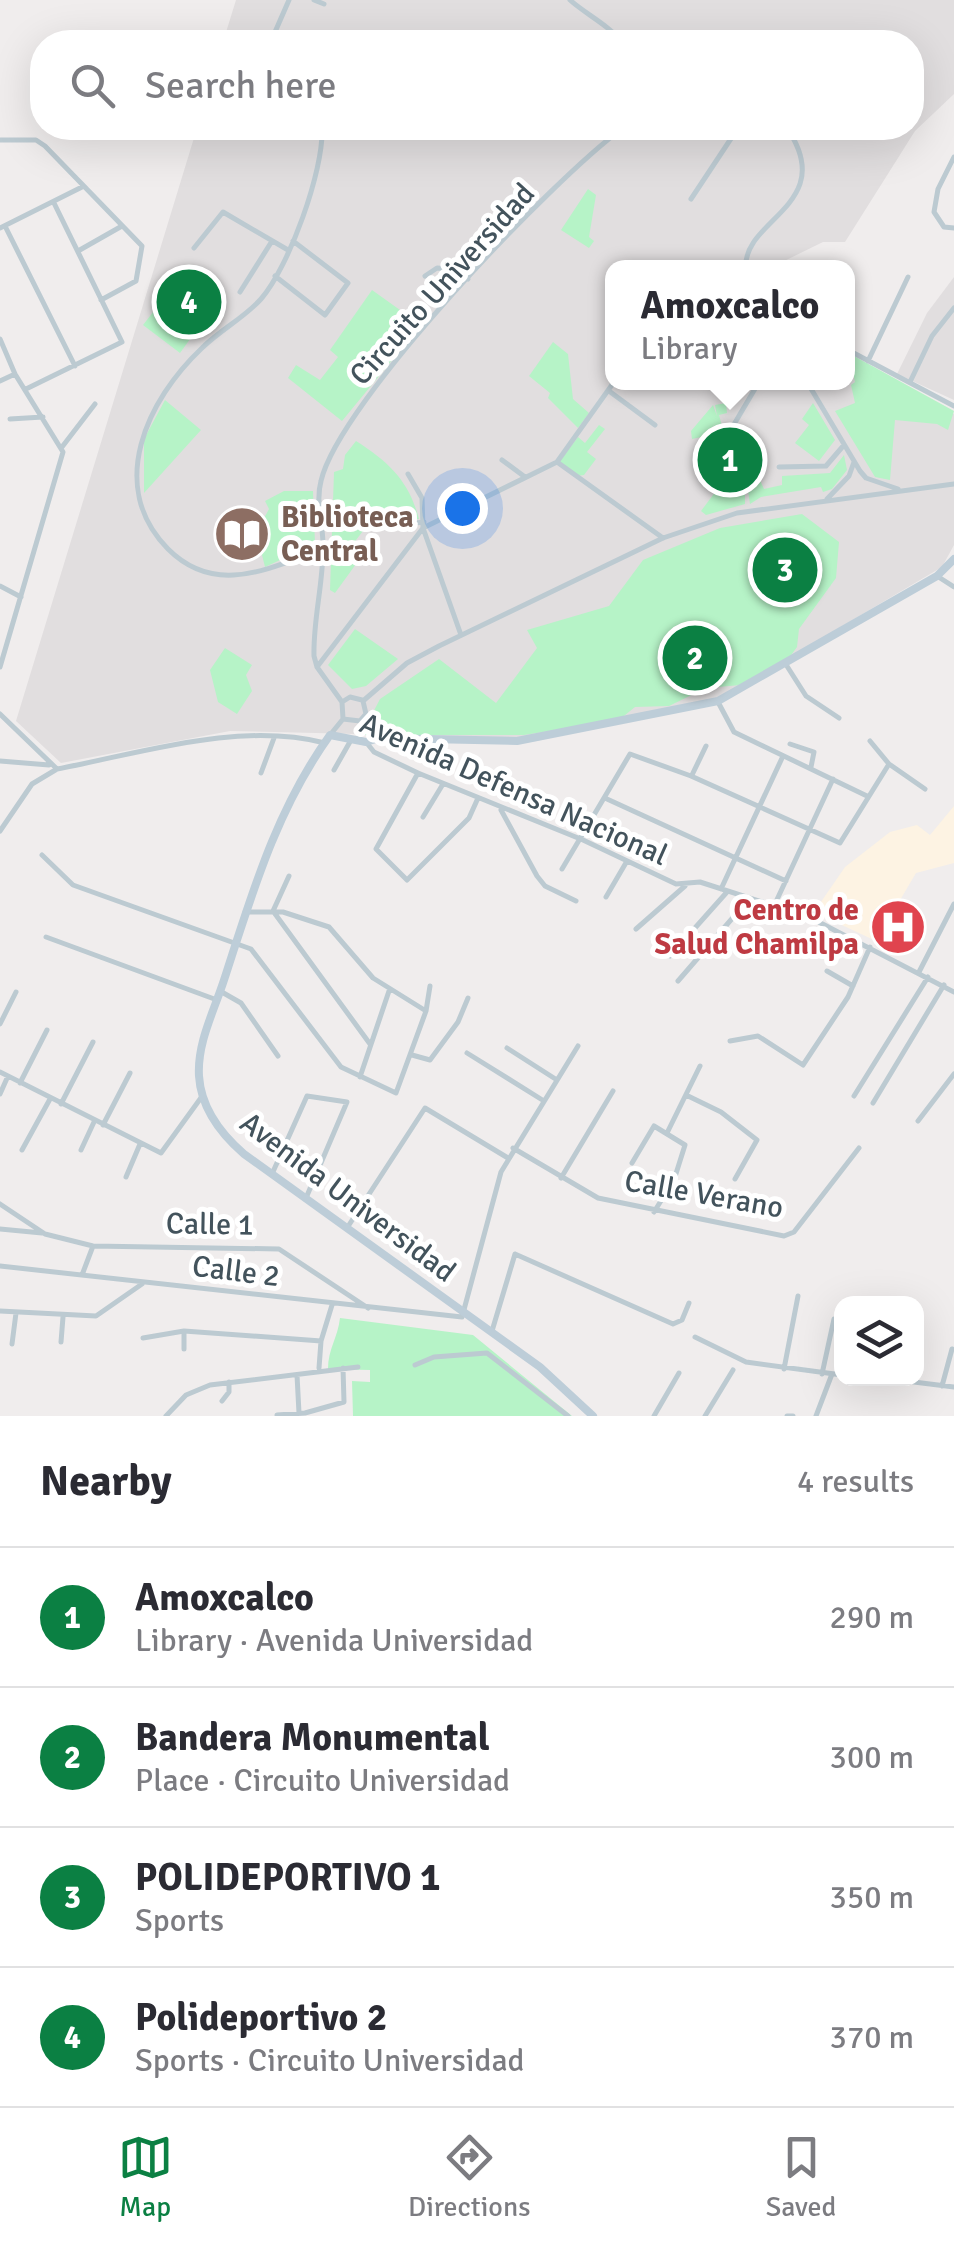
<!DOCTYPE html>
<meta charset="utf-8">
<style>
:root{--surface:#fff;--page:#f2f2f3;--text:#2b2b33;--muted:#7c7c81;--line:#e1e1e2;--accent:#0b8043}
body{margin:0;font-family:Signika,sans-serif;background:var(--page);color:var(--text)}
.controls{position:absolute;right:30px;bottom:30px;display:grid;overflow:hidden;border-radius:20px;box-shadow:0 10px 40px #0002}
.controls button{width:90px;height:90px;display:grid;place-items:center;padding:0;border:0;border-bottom:2px solid var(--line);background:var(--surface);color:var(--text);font:50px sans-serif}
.you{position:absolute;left:462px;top:508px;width:35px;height:35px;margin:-25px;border:8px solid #fff;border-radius:50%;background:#1a73e8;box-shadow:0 0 0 15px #1a73e833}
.badge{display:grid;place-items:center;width:65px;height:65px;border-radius:50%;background:var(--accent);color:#fff;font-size:32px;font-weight:700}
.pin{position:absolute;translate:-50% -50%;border:5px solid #fff;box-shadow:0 2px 10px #0006}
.popup{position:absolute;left:605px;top:260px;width:250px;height:130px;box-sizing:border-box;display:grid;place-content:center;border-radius:20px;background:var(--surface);filter:drop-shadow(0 2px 8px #0005);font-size:32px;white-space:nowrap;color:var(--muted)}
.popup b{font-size:38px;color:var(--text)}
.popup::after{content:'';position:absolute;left:50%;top:100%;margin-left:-20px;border:20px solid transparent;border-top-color:var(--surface)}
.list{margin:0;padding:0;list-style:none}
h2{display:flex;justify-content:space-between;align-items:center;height:130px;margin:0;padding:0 40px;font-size:42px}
h2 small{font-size:32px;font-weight:400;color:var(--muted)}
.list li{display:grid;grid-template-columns:65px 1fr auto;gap:30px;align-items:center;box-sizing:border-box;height:140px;padding:0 40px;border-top:2px solid var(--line)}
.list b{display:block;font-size:38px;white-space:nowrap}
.list p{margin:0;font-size:32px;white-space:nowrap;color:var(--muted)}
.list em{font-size:32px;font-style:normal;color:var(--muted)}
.icon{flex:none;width:55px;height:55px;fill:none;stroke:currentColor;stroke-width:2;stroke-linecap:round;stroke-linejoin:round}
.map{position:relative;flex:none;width:954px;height:1416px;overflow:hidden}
.search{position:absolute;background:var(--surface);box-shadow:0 10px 40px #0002;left:30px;right:30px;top:30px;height:110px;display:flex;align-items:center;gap:25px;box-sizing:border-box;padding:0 35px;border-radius:40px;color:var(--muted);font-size:38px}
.sheet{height:690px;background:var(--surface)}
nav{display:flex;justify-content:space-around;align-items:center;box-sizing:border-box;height:140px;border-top:2px solid var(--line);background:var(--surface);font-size:28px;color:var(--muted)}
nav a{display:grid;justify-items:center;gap:5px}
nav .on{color:var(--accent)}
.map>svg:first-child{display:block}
.commercial{fill:#fdf3e3}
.education{fill:#e1dedf}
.medical{fill:#fddada}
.green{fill:#b6f3c7}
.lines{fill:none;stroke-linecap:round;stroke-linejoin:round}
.street{stroke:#bccad1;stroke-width:5}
.secondary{stroke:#bdcdd8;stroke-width:8}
.labels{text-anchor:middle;stroke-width:10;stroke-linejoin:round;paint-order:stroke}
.street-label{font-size:30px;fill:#43535c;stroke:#fff}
.education-label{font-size:30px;font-weight:bold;fill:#785e54;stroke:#fff;text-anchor:start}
.health-label{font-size:30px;font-weight:bold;fill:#be3a42;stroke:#fff;text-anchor:end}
</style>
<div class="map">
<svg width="954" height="1416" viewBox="0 0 954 1416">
<rect width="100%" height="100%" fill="#f0eded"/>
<path class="commercial" d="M954,806V863L916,873L876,941L814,912L845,867L890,832L917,825L930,835Z"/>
<path class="education" d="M236,0H954V94L915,131L845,242H823L772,267L612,268V382H848V357L954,414V545L942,567L719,699L523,738L230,731L61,763L16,721L197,128H912V42H223Z
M954,277V400L897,374L927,313Z"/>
<path class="medical" d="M899,905L917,918L899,947L880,936Z"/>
<path class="green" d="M588,189L596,195L589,237L594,241L589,248L561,230Z
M372,290L421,325L342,421L288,378L296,365L320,380L338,357L330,350Z
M157,307L193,335L180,353L143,325Z
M553,342L568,354L573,399L589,413L578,428L548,398L550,393L529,376Z
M854,356L954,411L948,430L937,424L895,420L890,480L875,477L835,411L855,403L851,385L855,382L851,365Z
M165,400L201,430L144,493V439Z
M726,403L727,413L719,415L722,426L711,441L706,438L716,422L706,436L692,439L691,431L713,405L717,416L715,405Z
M813,403L835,440L819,461L795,443L809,425L802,419Z
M599,425L605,429L587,452L596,459L584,475L577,476L559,462L578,437L585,443Z
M356,441C389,462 409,481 419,519L395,520L391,524L376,514L353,544L364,553L335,593L330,590L334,472L343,469L345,455Z
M844,455L847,470L832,489L823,492L821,487L761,497L750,504L748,491L758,476L764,489L782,485V476L830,473Z
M728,475L745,488V504L706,515L701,511Z
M284,491H313L315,544L265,567L260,547L264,542L258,529L269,509L265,501Z
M802,514L839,542L836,578L799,629L797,647L789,658L741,685L706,688L669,706L635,707L619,720L524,735H355L366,726L380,699L439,659L496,703L537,648L527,630L609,606L643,560L720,528Z
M355,629L398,659L366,686L352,689L328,665Z
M225,648L252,665L246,675L252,691L237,714L218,702L210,670Z
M340,1318L473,1335L572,1416H353L352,1381L370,1382V1370L328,1369C328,1349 338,1337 340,1318Z"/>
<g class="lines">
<path class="street" d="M314,0L324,4
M570,0C584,13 613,28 621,42
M275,42V32L289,0
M322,128C324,170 289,267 261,299C244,318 220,330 202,348C147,400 106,486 168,549C216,597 269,568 324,549
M0,140H36L45,146L142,246L136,281L101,300
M954,157L938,189L934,212L944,227L954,228
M691,199L738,128
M5,226L75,366
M0,228L82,187
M194,248L223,212L288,250
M78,251L122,226
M746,268C742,219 839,205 787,128
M275,276L325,315L348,283L293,241
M425,276L437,268L452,269L468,279
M848,279L851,273
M240,292L272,241
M0,339L15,374L63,452L0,667
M848,350L954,406
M868,361L908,277
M0,381L15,374
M807,382L860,471L866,478L898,489
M910,382L932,336L954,308
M26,389L122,342L54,203
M609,391L655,425
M10,419L43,417
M62,447L95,404
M720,448L759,382
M502,460L525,477
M557,462L663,538
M779,467L826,466L844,445
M408,474L422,498L423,528L461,635
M827,499L849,476L854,462
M399,525L424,522
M937,576L954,587
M0,586L21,597
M785,663L806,696L839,718
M317,667L423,528L557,462L614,382
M363,701L407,663L439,646L663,538L737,513L954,484
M342,702L317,667L314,656C313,620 323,585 323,549C324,526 315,503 321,481C339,402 554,178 623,128
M342,702L350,697L362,700
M342,702L343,719
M718,702L734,732L867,796
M0,714L57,769
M343,719L360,721L366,714L363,701
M330,735L343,719
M870,741L889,764L925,789
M366,742L374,752L418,773L583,840L676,884L700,882L809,917L954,992
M790,744L814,752L811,767
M0,761L49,765
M334,770L351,740
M261,773L274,738
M418,773L376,849L407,880L469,818L478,798
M692,775L706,746
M607,799L786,881
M501,810L537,876L545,886L576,901
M423,817L443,784
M0,831L32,784L57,769C142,753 238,721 325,743
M42,855L73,885L251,949L341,1067L396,1093L426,1011L430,986
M562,869L630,754L691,776L840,843L889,764
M289,876L273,911L370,1044
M721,889L783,756
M606,897L627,861
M774,906L833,779
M245,912H283L329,927L373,978L426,1011
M636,929L685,886
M46,937L217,1000
M670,956L727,892
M827,971L853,986
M919,972L954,904
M678,981L749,899
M220,991L241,1003L278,1056
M0,1024L16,992
M730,1041L758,1036L803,1065L848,997L870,947
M507,1048L557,1080
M467,1053L544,1101
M412,1055L430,1060L458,1022L468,998
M0,1072L161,1153L203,1095
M360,1077L389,991
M20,1083L47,1030
M0,1094L8,1076
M686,1095L721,1112L757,1140L735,1179
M854,1096L928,977
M873,1103L944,985
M61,1104L93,1042
M918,1121L954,1074
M103,1125L130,1073
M667,1133L700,1066
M513,1148L598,1198L784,1236L794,1232L859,1148
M22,1150L50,1099
M81,1150L94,1122
M632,1163L654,1126L685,1145L674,1180L654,1212
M272,1174L307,1096L347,1102L306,1198
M126,1177L140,1144
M561,1178L613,1091
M0,1204L45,1234L93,1246L279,1249L368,1308
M347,1228L425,1108L508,1158
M0,1229L42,1233
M0,1266L462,1317L501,1172L578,1046
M82,1275L93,1246
M0,1311L96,1316L142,1284
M916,1329L917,1328
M492,1331L515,1254L673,1324L682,1320L689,1303
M695,1337L746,1362L842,1375
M143,1338L184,1331L321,1341
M61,1342L63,1317
M12,1344L16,1313
M184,1349V1331
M415,1365L434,1357L487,1353L568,1416
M319,1368L321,1341L332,1305
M784,1369L798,1296
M822,1374L834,1319
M297,1375L299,1413
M882,1378L954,1387
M942,1386L952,1349
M222,1401L229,1392V1382
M277,1415L305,1413L344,1402L343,1368
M166,1416L186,1395L210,1385L358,1367
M654,1416L679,1373
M705,1416L733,1370
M787,1416H793
M816,1416L832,1374"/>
<path class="secondary" d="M593,1416L540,1367L244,1154C221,1134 201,1108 199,1076C197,1043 214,1011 224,980C252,894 276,810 330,735L366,742L379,738L517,741L718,701L937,576L954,559"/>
</g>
<defs>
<g id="library-disc" transform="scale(2.875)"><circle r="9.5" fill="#8d6e63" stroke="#fff"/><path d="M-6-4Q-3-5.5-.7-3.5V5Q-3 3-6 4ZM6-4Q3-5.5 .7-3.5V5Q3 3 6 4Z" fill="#fff"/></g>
<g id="hospital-disc" transform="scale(2.875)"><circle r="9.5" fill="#e0444e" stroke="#fff"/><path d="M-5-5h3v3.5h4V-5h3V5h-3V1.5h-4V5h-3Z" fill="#fff"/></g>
</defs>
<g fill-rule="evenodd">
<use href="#library-disc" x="242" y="534"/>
<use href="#hospital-disc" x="898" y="927"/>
</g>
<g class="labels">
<g class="street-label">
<text transform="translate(442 284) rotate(-48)" y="10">Circuito Universidad</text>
<text transform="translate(514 789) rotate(24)" y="10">Avenida Defensa Nacional</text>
<text transform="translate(704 1194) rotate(10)" y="10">Calle Verano</text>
<text transform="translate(348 1197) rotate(37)" y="10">Avenida Universidad</text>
<text transform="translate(210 1224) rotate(1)" y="10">Calle 1</text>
<text transform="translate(236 1271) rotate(7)" y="10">Calle 2</text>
</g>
<g class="education-label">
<text x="281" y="527">Biblioteca<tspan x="281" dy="34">Central</tspan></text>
</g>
<g class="health-label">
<text x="859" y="920">Centro de<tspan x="859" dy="34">Salud Chamilpa</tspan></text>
</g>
</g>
</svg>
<div class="controls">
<button><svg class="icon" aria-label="layers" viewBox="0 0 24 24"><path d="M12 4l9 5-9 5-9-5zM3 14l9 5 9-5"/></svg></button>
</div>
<div class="you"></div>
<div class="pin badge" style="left:730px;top:460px">1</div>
<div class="popup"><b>Amoxcalco</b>Library</div>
<div class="pin badge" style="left:695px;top:658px">2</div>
<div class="pin badge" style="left:785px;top:570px">3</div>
<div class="pin badge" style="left:189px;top:302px">4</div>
<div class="search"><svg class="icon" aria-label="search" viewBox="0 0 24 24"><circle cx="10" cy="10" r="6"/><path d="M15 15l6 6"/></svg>Search here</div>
</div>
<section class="sheet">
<h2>Nearby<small>4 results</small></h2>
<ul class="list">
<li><span class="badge">1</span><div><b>Amoxcalco</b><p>Library · Avenida Universidad</p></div><em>290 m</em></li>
<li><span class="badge">2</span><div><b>Bandera Monumental</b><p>Place · Circuito Universidad</p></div><em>300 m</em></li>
<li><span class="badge">3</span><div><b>POLIDEPORTIVO 1</b><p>Sports</p></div><em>350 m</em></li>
<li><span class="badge">4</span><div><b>Polideportivo 2</b><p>Sports · Circuito Universidad</p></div><em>370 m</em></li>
</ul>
</section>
<nav>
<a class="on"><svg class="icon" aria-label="map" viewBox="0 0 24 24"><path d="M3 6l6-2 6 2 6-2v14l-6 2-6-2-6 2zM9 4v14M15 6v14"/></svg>Map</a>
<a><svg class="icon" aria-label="directions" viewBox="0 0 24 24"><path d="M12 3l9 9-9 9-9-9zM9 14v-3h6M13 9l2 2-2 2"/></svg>Directions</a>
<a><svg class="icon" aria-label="saved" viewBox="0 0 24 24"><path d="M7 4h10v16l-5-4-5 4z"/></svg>Saved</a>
</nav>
